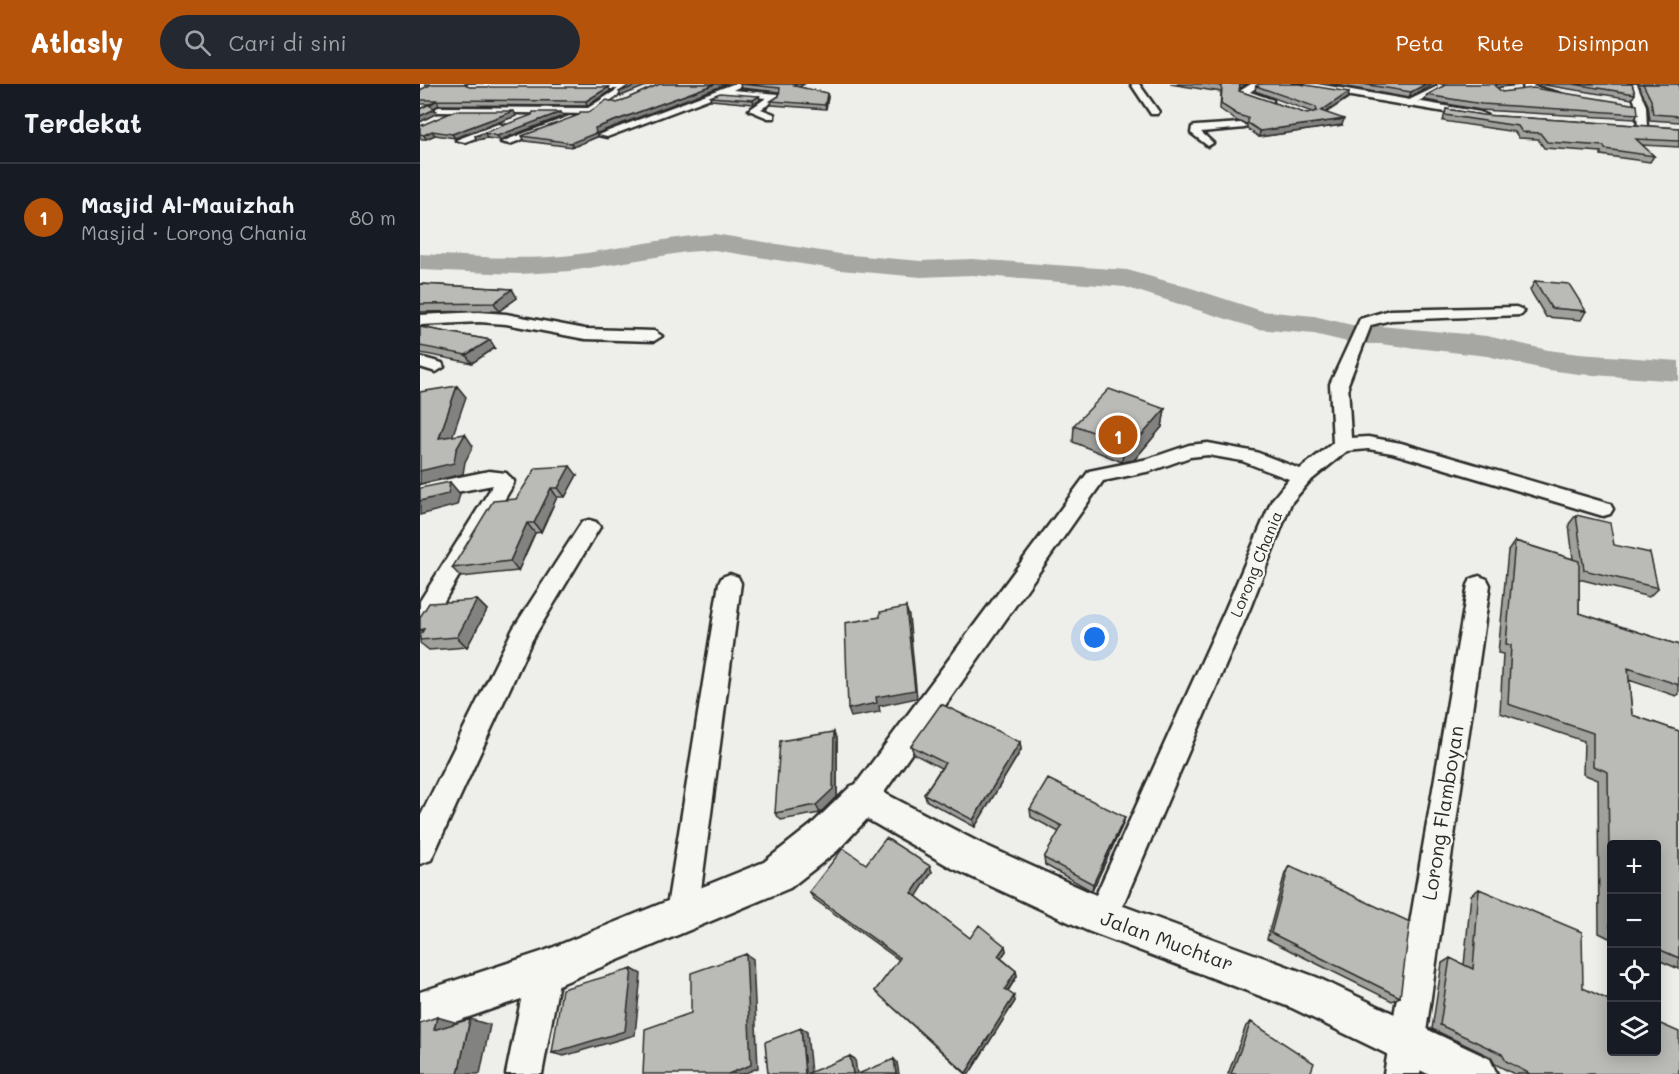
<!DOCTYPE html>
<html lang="id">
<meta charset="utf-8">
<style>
:root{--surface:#171b24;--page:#242831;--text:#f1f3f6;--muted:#9ea1a6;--line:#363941;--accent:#b45309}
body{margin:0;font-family:Mali,sans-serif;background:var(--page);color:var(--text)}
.controls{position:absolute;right:18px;bottom:18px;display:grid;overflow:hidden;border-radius:6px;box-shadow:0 3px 15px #0003}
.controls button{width:54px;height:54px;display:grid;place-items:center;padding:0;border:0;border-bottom:2px solid var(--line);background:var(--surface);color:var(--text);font:30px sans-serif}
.you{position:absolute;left:675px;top:554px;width:21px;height:21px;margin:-15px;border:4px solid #fff;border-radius:50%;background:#1a73e8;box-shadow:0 0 0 9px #1a73e833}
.badge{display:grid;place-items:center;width:39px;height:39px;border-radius:50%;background:var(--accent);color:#fff;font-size:20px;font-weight:700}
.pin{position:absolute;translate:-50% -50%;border:3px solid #fff;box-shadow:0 2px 6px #0006}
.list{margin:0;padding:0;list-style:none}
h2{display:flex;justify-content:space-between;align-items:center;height:78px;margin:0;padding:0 24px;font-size:26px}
h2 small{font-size:20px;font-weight:400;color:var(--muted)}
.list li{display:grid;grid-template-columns:39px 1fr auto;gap:18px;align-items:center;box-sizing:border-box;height:108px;padding:0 24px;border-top:2px solid var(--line)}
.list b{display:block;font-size:22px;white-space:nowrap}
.list p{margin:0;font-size:20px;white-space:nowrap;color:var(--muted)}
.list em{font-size:20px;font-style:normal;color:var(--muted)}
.icon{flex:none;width:33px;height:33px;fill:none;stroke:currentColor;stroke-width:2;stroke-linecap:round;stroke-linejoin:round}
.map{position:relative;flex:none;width:1259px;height:990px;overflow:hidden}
header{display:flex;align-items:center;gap:36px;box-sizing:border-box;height:84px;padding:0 30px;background:var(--accent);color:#fff}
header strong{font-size:28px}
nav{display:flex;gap:33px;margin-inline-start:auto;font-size:21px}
.search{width:420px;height:54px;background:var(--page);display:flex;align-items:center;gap:15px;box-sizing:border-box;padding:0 21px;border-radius:33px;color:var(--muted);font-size:22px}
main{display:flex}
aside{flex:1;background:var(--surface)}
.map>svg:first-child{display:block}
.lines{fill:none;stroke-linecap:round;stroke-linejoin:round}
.river{fill:#a6a6a3;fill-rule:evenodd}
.minor-casing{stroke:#2b2b2b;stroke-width:5}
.tertiary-casing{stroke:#2b2b2b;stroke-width:5}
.minor{fill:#f6f6f2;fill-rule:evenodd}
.tertiary{fill:#f6f6f2;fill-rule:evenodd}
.wall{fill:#a0a09d;stroke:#2b2b2b;stroke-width:1.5}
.shaded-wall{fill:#828280;stroke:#2b2b2b;stroke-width:1.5}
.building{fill:#babab7;stroke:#2b2b2b;stroke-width:1.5}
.labels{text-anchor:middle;stroke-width:4.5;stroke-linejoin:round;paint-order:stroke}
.street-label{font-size:16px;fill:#2b2b2b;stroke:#f6f6f2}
.near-street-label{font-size:20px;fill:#2b2b2b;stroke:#f6f6f2}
</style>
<header>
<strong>Atlasly</strong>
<div class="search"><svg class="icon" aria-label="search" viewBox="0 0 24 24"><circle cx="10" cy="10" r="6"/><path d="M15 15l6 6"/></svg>Cari di sini</div>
<nav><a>Peta</a><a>Rute</a><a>Disimpan</a></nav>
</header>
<main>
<aside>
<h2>Terdekat<small></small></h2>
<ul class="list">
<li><span class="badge">1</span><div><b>Masjid Al-Mauizhah</b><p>Masjid · Lorong Chania</p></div><em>80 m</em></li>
</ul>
</aside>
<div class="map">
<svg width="1259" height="990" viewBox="0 0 1259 990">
<rect width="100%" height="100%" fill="#eeeeea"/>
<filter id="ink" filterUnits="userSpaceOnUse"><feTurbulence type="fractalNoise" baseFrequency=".0167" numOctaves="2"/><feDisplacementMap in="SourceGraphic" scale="12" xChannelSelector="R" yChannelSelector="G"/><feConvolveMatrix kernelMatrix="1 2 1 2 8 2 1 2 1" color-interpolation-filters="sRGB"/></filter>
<g filter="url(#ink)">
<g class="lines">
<path class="river" d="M294,150L420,170L501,177L552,175L707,186L771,204L842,227L894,232L936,242H960L1067,252L1128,266L1159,270L1259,277V297L1159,290L1128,286L1067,272L960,260H936L894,250L838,245L705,203L552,191L501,193L420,186L294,166L266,168L151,187L100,190L0,186V170C50,172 102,177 152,171C200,165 246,153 294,150Z"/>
<g class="minor-casing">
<path id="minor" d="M48,0H215L170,30L16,28V24L19,23L168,24L198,5H51L47,2Z
M313,0H325L313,6L359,10V14L341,25L354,30V34H348L329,26L346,14L301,10L187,53L178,51Z
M711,0H719L739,28L737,30H731Z
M831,0H841L830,8L853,16V20L820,11V7Z
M1017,0L1028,2L989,22L981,20L1018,2Z
M1104,0H1114L1113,2L1141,10L1136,13L1103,5Z
M1209,0H1217L1226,22L1227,44L1218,42L1216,22Z
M150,32L158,34L90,60L81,58Z
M821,39L826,42L825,44L781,48L793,59L788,62L771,49L772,43L776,42Z
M78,40L87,42L45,58L36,56Z
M1096,223L1101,225L1104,228L1101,231L971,236L951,241L928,300L931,354L948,353L981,359L1190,420L1193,425L1190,430L1183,432L972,369L948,365L927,367L889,398L871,419L830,524L693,844L682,849L671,844L666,833L806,524L852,416L869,395L822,377L788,371L770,373L731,387L683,397L453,724L443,728L433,724L429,714L433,704L669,387L728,375L769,361L788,359L836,368L880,385L913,359L910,300L940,235L970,226Z
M59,228L86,230L165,245L234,247L242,252L234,257L165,255L86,240L59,238L0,241V231Z
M0,273L22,279L24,283L16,288L0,283Z
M69,387L86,389L94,397L93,401L8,544L0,546V517L73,401L0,415V401Z
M169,436L176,438L180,443L112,556L11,776L0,780V733L93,545L162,438Z
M310,490L318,493L321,499L278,829L273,840L262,845L251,840L246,829L299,499L302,493Z
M1059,492L1067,495L1070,501L1000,990H964L1048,501L1051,495Z
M124,870L136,875L141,887L122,990H86L107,887L112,875Z"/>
</g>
<g class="tertiary-casing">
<path id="tertiary" d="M873,0H897L1060,28L1066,31L1060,34L878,3Z
M443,698L558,758L687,816L896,893L1070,975L1077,990H1008L872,924L668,847L532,784L447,735L417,767L370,804L124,907L0,950V908L124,867L344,778L391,741L431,702Z"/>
</g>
<use href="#minor" class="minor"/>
<use href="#tertiary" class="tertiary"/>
</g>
<path class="wall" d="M5,0H46V1L49,3L190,7L167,22L19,21L14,24L17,29L0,38V25L9,20H0V6L7,3Z
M240,0H307L177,49V53L153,63L105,57L102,52L169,28L197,19Z
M320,0H384L379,3L407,9L408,13L406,25L352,21L351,17L359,12V8L321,4Z
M750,0H827L819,5V7L887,30L892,28L835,7L836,2L929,8L928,14L906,29L922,41L839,53L827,44V40L817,37L800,25L801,8Z
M910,0H1013L989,14Z
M1027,0L1101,1L1080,3L1078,4L1082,8L1218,30L1215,35L1060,26L1005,16L1007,11Z
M1118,0H1212L1215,10L1212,15Z
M1218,0H1259V38L1230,36L1228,21Z
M339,12L340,16L334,20L291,16L290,13Z
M1026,25L1062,31L1259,44V63L1222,61L1234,72L1230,78L1181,71V68L1124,64L1118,55L1099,54L1095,48L1023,37Z
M96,32L35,54L15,51L6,55H0V42Z
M143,32L80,56L67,54L57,56L55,52Z
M1115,197L1166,227L1161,236L1126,233L1110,206Z
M0,200L92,205L97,214L79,227L0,228Z
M0,243L70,256L75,264L52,279L0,269Z
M745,325L742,343L714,376L702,378L653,358L654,341Z
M157,391L145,413H137L121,448L115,449L98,487L41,493L32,484L96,415Z
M1156,431L1194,461L1238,504L1229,513L1159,495V529L1259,561V610L1256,612L1209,596L1212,631L1259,647V885L1236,875V760H1191V855L1179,849L1178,696L1163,690L1164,657L1080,629L1083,570L1078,569L1088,467L1095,457L1153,475L1149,440Z
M57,516L67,526L47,563L9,566L0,559V533Z
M417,656V712L400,729L361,736L355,729Z
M600,658L601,666L555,743L507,717L504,710L521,684L494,670L491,662Z
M610,725L705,733L703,740L672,807L625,781L624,774L639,748L611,733Z
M446,780L512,788L496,812L550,854L585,862L586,867L581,874L596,887L597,892L588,907L595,917L549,990H546L455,907L479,876L394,815L389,808Z
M869,782L980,913L972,917L847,855L865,789Z
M1059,805L1163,904L1259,990H1094L1075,980L1071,973L1012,945L1022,879L1030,874L1044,881L1051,811Z
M831,938L890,990H808L826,942Z"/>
<path class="shaded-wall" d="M219,0H231L201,12L199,8Z
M295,0H307L177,49V53L153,63L151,59L175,44Z
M377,0H384L375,6L374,2Z
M820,0H827L819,5Z
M1006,0H1013L989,14L991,8Z
M1078,0H1102L1080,3L1073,7L1075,2Z
M189,3L190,7L167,22L166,17Z
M929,8L928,14L900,32L901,27Z
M407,9L408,13L406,25L405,21Z
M339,12L340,16L334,20L333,16Z
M17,16L19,21L12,25L9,21Z
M15,25L17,29L0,38V32Z
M94,27L96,32L35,54L32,50Z
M141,28L143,32L80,56L77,52Z
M924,35L922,41L839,53L840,47Z
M12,47L15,51L6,55L4,51Z
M65,49L67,54L57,56L55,52Z
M92,205L97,214L79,227L74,219Z
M70,256L75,264L52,279L46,271Z
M37,302L46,313L28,365L19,354Z
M745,325L742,343L714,376L702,378L704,360Z
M45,350L53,362L45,378L43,390L0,400V387L36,366Z
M150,382L157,391L145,413L138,404Z
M30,398L40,410L37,421L0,431V417Z
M131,404L137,413L121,448L114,439Z
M107,439L115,449L98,487L90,477Z
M57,516L67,526L47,563L37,553Z
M486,523L489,532L497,614L459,622L460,628L431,633L428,625L456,613Z
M414,648L417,656V712L400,729L396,721Z
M600,658L601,666L555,743L553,736Z
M705,733L703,740L672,807L673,800Z
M510,782L512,788L495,815L492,809Z
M585,862L586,867L579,877L578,872Z
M326,870L333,875L338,984L323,990H308Z
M212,885L221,890L215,951L144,972L132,969Z
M596,887L597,892L586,909L585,905Z
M594,912L595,917L549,990H547L546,989Z
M17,933L38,939L14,946Z
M50,935L70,941L60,990H38Z
M381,944L387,948L391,990H385Z
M430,972L435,975L437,990H433Z
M474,975L477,978L479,990H476Z"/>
<path class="building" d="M12,0H45L49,3H189L166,17L17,16L9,21L15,25L0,32V25L17,16H0V6Z
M211,0H219L199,8Z
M240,0H295L175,44L176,49L151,59L102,52L159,31L160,28H169L187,16L197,19Z
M320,0H377L374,2L407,9L405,21L351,17L359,12L360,4Z
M786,0H820L819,7L887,30L897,27L896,23L836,2L839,0H879L929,8L901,27L924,35L840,47L828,39V34L818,31L801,20L802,2Z
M942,0H1006L991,8Z
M1027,0H1078L1075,2L1082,8L1113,4L1217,21L1218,30L1062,20L1007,11Z
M1153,0H1212L1215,10Z
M1223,0H1259V32L1233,30L1231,16Z
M300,9L339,12L333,16L290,13Z
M1026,25L1062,31L1259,44V57L1216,55L1234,72L1185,65L1184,62L1127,58L1120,49L1102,48L1098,42L1025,31Z
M35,27H94L32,50L12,47L4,51L0,50V42Z
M113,28H141L77,52L65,49L55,52L112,31Z
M1115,197L1149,200L1166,227L1131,224Z
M0,200L92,205L74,219L0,220Z
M0,243L70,256L46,271L0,262Z
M37,302L19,354L45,350L36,366L34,379L0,387V308Z
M689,305L745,325L716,358L704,360L654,341Z
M150,382L138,404H131L114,439H107L90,477L32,484L73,417L96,415L116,384Z
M30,398L28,410L0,417V404Z
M1156,431L1190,439L1194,461L1230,469L1238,504L1164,486Z
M1095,457L1159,477V529L1259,561V601L1208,584L1212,631L1259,647V874L1236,864V760H1191V844H1190L1188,688L1173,682V649L1088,620L1091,561L1086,560Z
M57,516L37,553L0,556V552L4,545L0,546V533L9,519Z
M486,523L495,606L456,613L457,619L428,625L425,539L460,533V528Z
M521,620L600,658L553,736L504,710L525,679L491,662Z
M414,648L413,705L396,721L355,729L360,657Z
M628,695L705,733L673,800L624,774L642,742L610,725Z
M466,754L510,782L492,809L550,854L559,841L585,862L578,872L596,887L585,905L594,912L546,989L455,907L480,874L389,808L423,764L446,780Z
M869,782L990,838L980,913L851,849Z
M1059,805L1162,848L1163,904L1191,917V968H1236V938L1259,948V990H1110L1086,977L1082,970L1020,941L1030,874L1053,885Z
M326,870L331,981L308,990H223L225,945L271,929V889Z
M212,885L205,947L132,969L142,905Z
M17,933L14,946L50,935L38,990H0V939Z
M831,938L894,979L890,990H811Z
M381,944L385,990H348L345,958Z
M430,972L433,990H386Z
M474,975L476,990H438Z"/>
</g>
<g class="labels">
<g class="street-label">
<text transform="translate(836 480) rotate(-68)" y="6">Lorong Chania</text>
</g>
<g class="near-street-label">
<text transform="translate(1023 729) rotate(-81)" y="7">Lorong Flamboyan</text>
<text transform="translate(747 857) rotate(20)" y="7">Jalan Muchtar</text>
</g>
</g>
</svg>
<div class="controls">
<button>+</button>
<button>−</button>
<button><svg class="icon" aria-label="locate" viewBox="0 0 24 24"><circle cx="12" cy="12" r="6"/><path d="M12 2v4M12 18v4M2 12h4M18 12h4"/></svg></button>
<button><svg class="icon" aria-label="layers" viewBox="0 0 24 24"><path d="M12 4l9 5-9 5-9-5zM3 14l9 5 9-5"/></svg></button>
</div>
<div class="you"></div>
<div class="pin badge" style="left:698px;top:351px">1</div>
</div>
</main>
